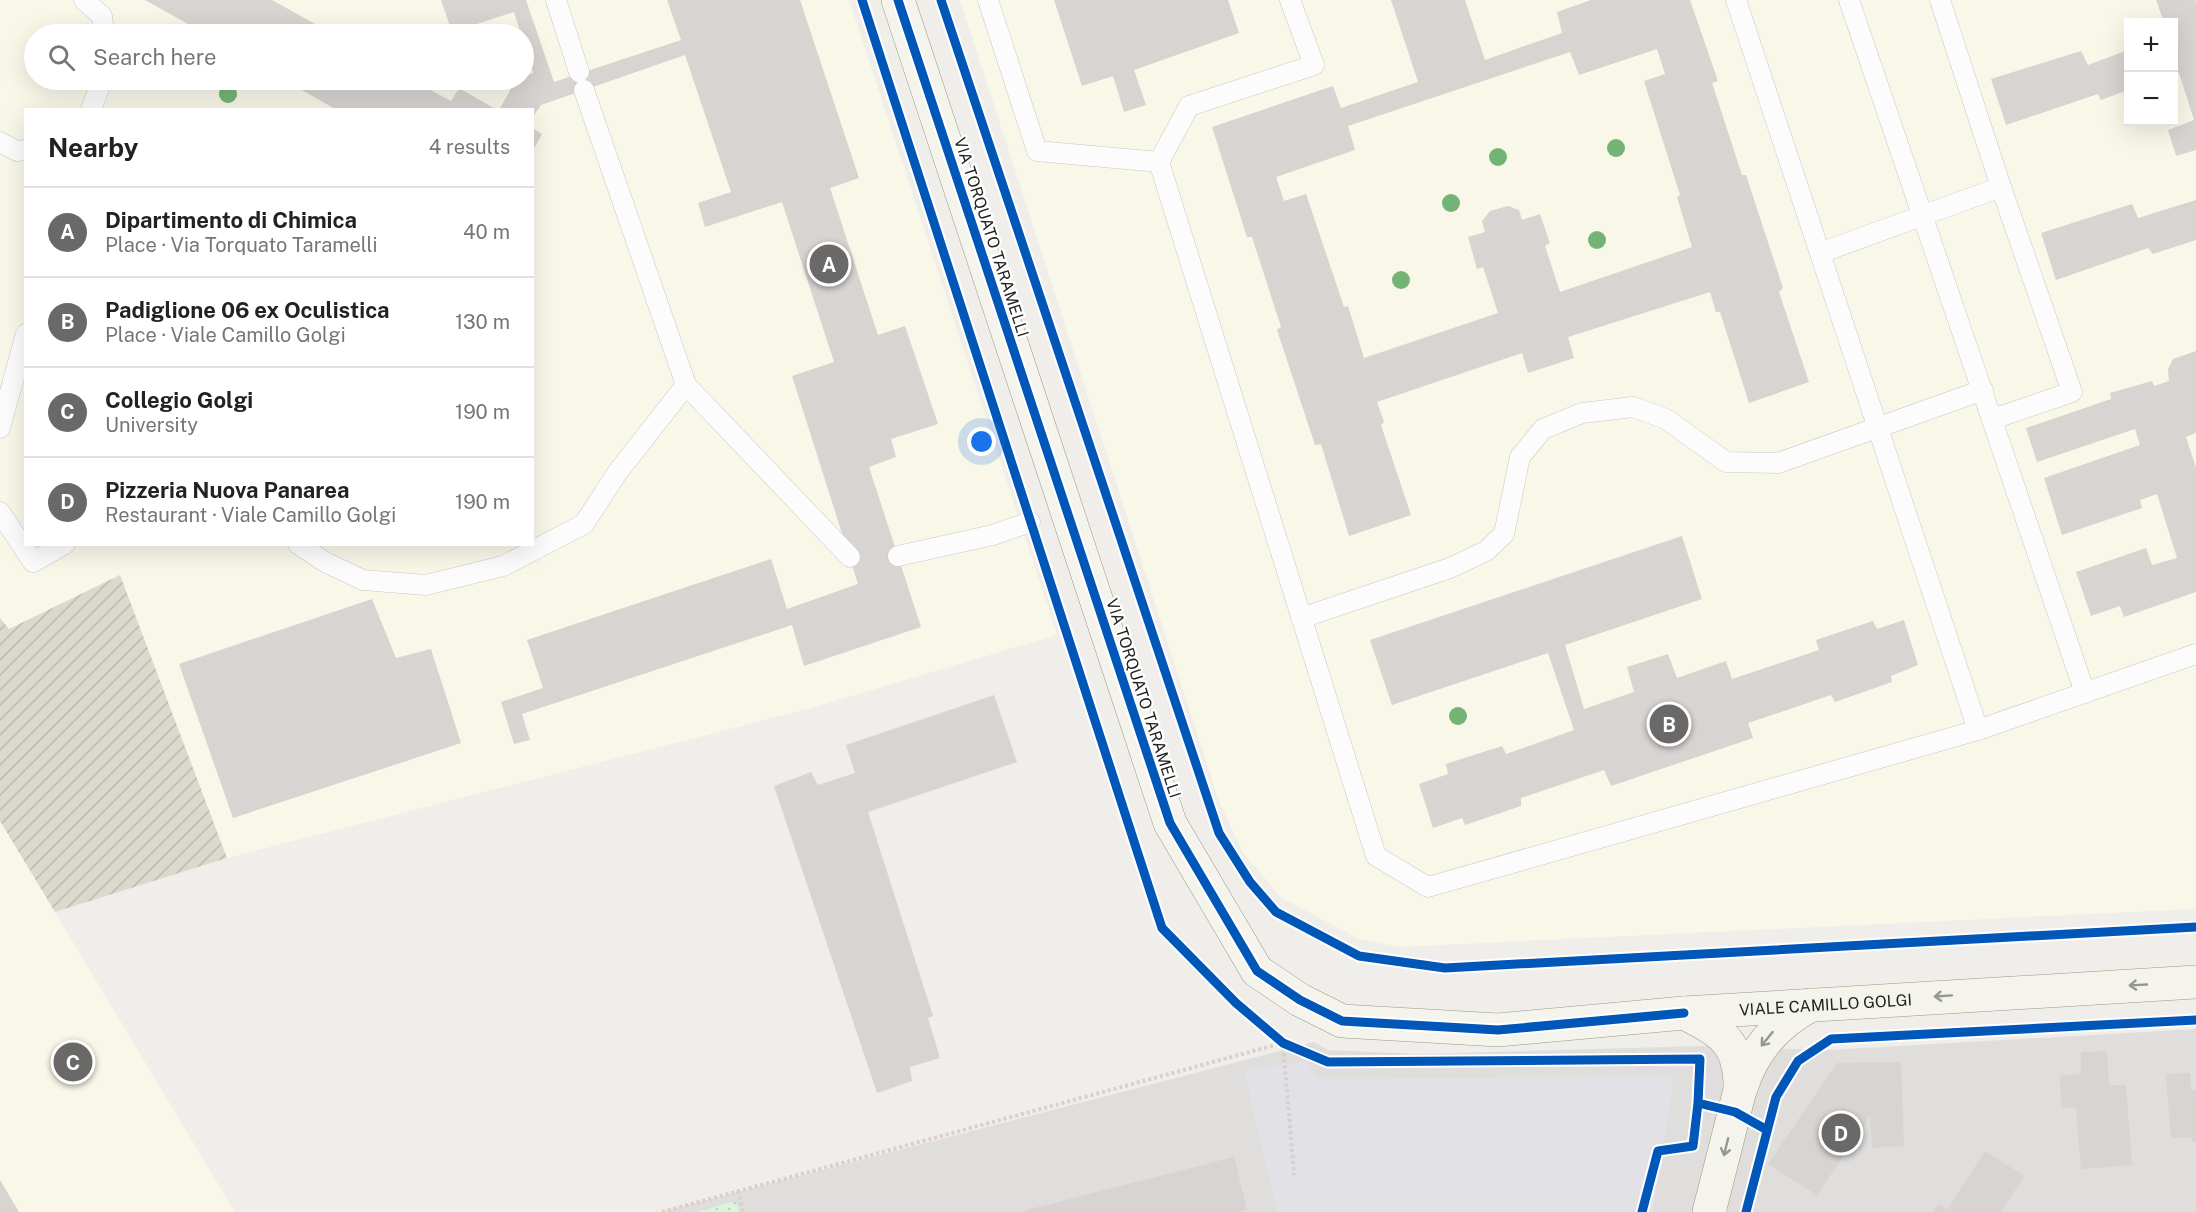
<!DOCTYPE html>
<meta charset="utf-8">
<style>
:root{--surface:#fff;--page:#f6f6f6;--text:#222;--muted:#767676;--line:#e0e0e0;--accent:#6a6968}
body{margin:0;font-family:"Public Sans",sans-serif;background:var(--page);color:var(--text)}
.controls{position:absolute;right:18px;top:18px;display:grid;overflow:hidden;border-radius:0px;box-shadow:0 6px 24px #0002}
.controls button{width:54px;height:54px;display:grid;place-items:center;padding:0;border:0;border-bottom:2px solid var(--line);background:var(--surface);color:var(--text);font:30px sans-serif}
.you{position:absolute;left:982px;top:442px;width:21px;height:21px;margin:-15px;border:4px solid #fff;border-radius:50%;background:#1a73e8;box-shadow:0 0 0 9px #1a73e833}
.badge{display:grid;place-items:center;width:39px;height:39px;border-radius:50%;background:var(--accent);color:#fff;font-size:20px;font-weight:700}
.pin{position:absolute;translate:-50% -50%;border:3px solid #fff;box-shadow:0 2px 6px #0006}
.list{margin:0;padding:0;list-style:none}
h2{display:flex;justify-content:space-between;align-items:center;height:78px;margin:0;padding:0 24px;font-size:26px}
h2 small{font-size:20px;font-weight:400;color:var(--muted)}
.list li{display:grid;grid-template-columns:39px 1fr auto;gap:18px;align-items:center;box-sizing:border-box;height:90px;padding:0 24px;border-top:2px solid var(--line)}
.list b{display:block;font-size:22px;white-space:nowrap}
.list p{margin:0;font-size:20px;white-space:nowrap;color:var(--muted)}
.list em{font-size:20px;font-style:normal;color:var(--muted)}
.icon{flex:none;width:33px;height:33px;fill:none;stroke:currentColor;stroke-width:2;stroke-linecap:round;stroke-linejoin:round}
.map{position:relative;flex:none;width:2196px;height:1212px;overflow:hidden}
.search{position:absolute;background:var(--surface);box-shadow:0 6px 24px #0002;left:24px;top:24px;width:510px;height:66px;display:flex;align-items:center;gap:15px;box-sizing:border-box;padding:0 21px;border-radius:33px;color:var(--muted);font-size:22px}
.panel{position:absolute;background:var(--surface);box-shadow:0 6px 24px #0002;left:24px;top:108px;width:510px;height:438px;border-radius:0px}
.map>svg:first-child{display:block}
.residential{fill:#dfdedc}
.education{fill:#f8f7e8;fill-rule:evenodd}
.construction{fill:url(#construction-furrows)}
.park{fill:url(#park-dots)}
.plaza{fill:#e2e1e5}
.building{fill:#d7d4d2;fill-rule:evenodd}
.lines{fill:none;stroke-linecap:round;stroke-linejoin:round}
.lane-casing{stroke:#c9c8c7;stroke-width:21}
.secondary-casing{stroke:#999a82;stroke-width:34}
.path{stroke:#dccecd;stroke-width:4;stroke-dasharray:3 3;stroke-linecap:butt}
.lane{stroke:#fdfcfc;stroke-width:20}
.secondary{stroke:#f4f4ed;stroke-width:33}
.cycleway-casing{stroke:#fff;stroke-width:13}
.cycleway{stroke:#0057b8;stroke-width:9}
.tree{fill:#73b476}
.oneway{stroke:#969692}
.labels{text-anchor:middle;stroke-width:4.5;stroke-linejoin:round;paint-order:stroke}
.street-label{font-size:16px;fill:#222;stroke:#fff}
</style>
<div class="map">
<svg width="2196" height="1212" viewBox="0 0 2196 1212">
<defs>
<pattern id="construction-furrows" width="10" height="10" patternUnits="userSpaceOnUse" patternTransform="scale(1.5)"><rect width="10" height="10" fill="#d9d9cd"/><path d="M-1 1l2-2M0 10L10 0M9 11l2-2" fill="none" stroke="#babab0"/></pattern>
<pattern id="park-dots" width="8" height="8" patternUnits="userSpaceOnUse" patternTransform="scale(1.5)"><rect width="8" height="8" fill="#daf5da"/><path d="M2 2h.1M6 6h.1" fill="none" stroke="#bbd2bb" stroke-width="1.8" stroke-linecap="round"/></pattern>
</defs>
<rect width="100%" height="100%" fill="#f0eeeb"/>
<path class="residential" d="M2196,1029V1212H661L1314,1042L1328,1050L1419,1054L1699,1046L1829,1050Z"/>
<path class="education" d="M0,0H849L1057,635L808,709L227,858L55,912L235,1212H0ZM34,34H524V80H34ZM26,110H532V544H26Z
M960,0H2196V909L1399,947L1359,939L1282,898L1243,853L1219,801ZM2128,22H2174V122H2128Z"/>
<path class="construction" d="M120,575L227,858L55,912L0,821V618L9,629Z"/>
<path class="park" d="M736,1201L739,1212H697Z"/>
<path class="plaza" d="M1306,1061L1319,1079L1674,1076L1653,1212H1277L1244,1070Z"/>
<path class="building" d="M145,0H272L333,34H206Z
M441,0H526L554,82L681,40L667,0H800L859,178L830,188L878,335L905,326L938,424L891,439L896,457L869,467L921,627L804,666L792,625L522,714L530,740L514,744L501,702L543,688L527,640L771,559L787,609L858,584L792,376L834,362L782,202L705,227L698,203L731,192L685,55L541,105L532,118V110H499L516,80H524V76L533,73L524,34H521L514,12L452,32Z
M1054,0H1228L1239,33L1134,70L1146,105L1124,112L1113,76L1082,86Z
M1391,0H1465L1485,60L1562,33L1557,12L1591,0H1690L1718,81L1712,83L1742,175H1746L1783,288L1779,292L1809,382L1749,403L1720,312H1716L1710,292L1568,337L1574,358L1528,373L1522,353L1377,402L1384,422L1381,425L1411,515L1349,536L1321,444L1315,445L1277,330L1281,327L1252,237H1247L1212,127L1333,86L1341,108L1418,82ZM1657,49L1665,74L1644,81L1680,195L1677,197L1692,247L1560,292L1545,246L1550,243L1540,214L1522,220L1519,210L1508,206L1490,211L1482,221L1485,232L1468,237L1477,269L1483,267L1498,313L1364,358L1348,306L1344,307L1306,194L1284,201L1276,177L1355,150L1348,126L1570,52L1579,75Z
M2156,0H2195L2196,3V150L2176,156L2168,130L2194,120L2179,73L2174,75V22H2164Z
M2128,50V90L2101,100L2098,94L2006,125L1991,79L2081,51L2088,65Z
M284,80H412L451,101L459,88L497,110H337Z
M532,128L542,134L532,152Z
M2196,200V240L2153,254L2148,248L2056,280L2041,233L2132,204L2138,218Z
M2196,351V433L2186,437L2196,468V592L2124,617L2120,606L2091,616L2076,572L2146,548L2152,565L2177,558L2157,494L2140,500L2142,508L2062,535L2044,478L2140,445L2135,429L2037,462L2026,428L2111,399L2110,393L2152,381L2154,386L2169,381L2168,369L2173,359Z
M1682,536L1702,599L1565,645L1584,709L1634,692L1627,667L1668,654L1677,678L1726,661L1732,679L1819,650L1816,640L1873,621L1877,629L1904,620L1918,665L1891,676L1892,682L1835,702L1831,695L1748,723L1753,738L1611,786L1604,770L1521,798V806L1465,825L1462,818L1433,828L1419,784L1448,774L1446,764L1502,746L1506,754L1574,730L1548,653L1392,705L1370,640Z
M372,599L396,658L431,649L461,743L233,818L179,664Z
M994,695L1017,762L868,812L933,1016L928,1018L940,1058L910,1067L912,1081L877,1093L774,786L811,772L818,785L855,773L846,745Z
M2107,1051L2109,1085H2126L2132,1165L2081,1169L2076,1108L2061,1107L2060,1076L2081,1074V1052Z
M1901,1062L1904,1146L1872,1148L1870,1116L1817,1195L1768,1164L1837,1063Z
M2190,1073L2191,1090H2196V1142L2192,1143V1138H2171L2166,1074Z
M1985,1151L2024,1176L2001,1212H1933L1939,1203L1947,1210Z
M1234,1157L1247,1210L1238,1212H1019Z
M0,1180L19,1212H0Z"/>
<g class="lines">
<g class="lane-casing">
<path id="lane" d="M84,0L102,16L104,34
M556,0L579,72
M988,0L1037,151L1159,162
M1290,0L1314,65L1189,106L1159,162L1376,856L1428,887L1978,730L2196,654
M1736,0L1978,730
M1849,0L2085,693
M1940,0L2001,187L2072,392L1993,419
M584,90L686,385L850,557
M91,110L102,80
M0,142L17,151L26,150
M1820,253L2001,187
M0,428L26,334
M0,512L33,562L65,544
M298,544L325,562L363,580L426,585L503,566L584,524L617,473L686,385
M898,556L993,535L1030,522
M1301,618L1450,568L1486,551L1504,534L1520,457L1543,429L1582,413L1633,407L1666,419L1726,462L1778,463L1983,390"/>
</g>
<g class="secondary-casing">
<g id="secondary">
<path id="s1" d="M898,0L1170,823L1257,971L1300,1000L1342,1021L1498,1030L1684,1013L2196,982"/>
<path d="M1684,1013C1723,1032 1741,1044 1740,1090L1709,1212"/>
<path d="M1741,1088C1753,1050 1776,1024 1811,1005"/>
</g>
</g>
<path class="path" d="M1806,1055L1827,1042
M738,1191L743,1212
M662,1212L1283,1043L1294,1175"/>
<use href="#lane" class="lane"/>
<use href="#secondary" class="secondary"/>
<g class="cycleway-casing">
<path id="cycleway" d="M862,0L1162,928L1236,1003L1283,1043L1328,1062L1700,1059L1698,1103L1735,1112L1767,1130
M898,0L1170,823L1257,971L1300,1000L1342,1021L1498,1030L1684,1013
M941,0L1219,833L1250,882L1276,912L1359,956L1445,968L2196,927
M1642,1212L1658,1151L1693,1146L1698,1103
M1746,1212L1776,1097L1798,1061L1831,1039L2196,1020"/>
</g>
<use href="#cycleway" class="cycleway"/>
</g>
<g class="tree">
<circle cx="228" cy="94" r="9"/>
<circle cx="1616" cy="148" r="9"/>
<circle cx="1498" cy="157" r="9"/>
<circle cx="1451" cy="203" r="9"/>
<circle cx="1597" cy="240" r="9"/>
<circle cx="1401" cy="280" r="9"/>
<circle cx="1458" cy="716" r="9"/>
</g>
<defs><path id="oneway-shaft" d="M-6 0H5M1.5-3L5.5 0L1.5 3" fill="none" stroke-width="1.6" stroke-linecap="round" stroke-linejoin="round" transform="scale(1.5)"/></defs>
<g class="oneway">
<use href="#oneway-shaft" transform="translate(2138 985) rotate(177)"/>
<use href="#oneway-shaft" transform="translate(1943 996) rotate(176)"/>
<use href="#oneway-shaft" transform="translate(1767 1039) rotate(129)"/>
<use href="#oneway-shaft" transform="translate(1726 1147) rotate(104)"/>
</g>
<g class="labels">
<g class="street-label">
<text transform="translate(992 237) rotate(72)" y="6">VIA TORQUATO TARAMELLI</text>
<text transform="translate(1144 698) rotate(72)" y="6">VIA TORQUATO TARAMELLI</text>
<text dy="6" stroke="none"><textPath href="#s1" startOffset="1622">VIALE CAMILLO GOLGI</textPath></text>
</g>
</g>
</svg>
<div class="controls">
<button>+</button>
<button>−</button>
</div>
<div class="you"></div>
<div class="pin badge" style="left:829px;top:264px">A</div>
<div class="pin badge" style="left:1669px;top:724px">B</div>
<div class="pin badge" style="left:73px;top:1062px">C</div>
<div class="pin badge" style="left:1841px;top:1133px">D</div>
<div class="search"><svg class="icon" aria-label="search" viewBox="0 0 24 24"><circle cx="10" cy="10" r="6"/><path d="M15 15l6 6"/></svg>Search here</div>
<section class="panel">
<h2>Nearby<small>4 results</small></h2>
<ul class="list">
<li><span class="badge">A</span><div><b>Dipartimento di Chimica</b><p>Place · Via Torquato Taramelli</p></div><em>40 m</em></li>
<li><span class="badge">B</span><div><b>Padiglione 06 ex Oculistica</b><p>Place · Viale Camillo Golgi</p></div><em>130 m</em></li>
<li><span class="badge">C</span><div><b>Collegio Golgi</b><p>University</p></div><em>190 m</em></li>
<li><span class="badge">D</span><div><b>Pizzeria Nuova Panarea</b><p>Restaurant · Viale Camillo Golgi</p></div><em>190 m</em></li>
</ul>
</section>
</div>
